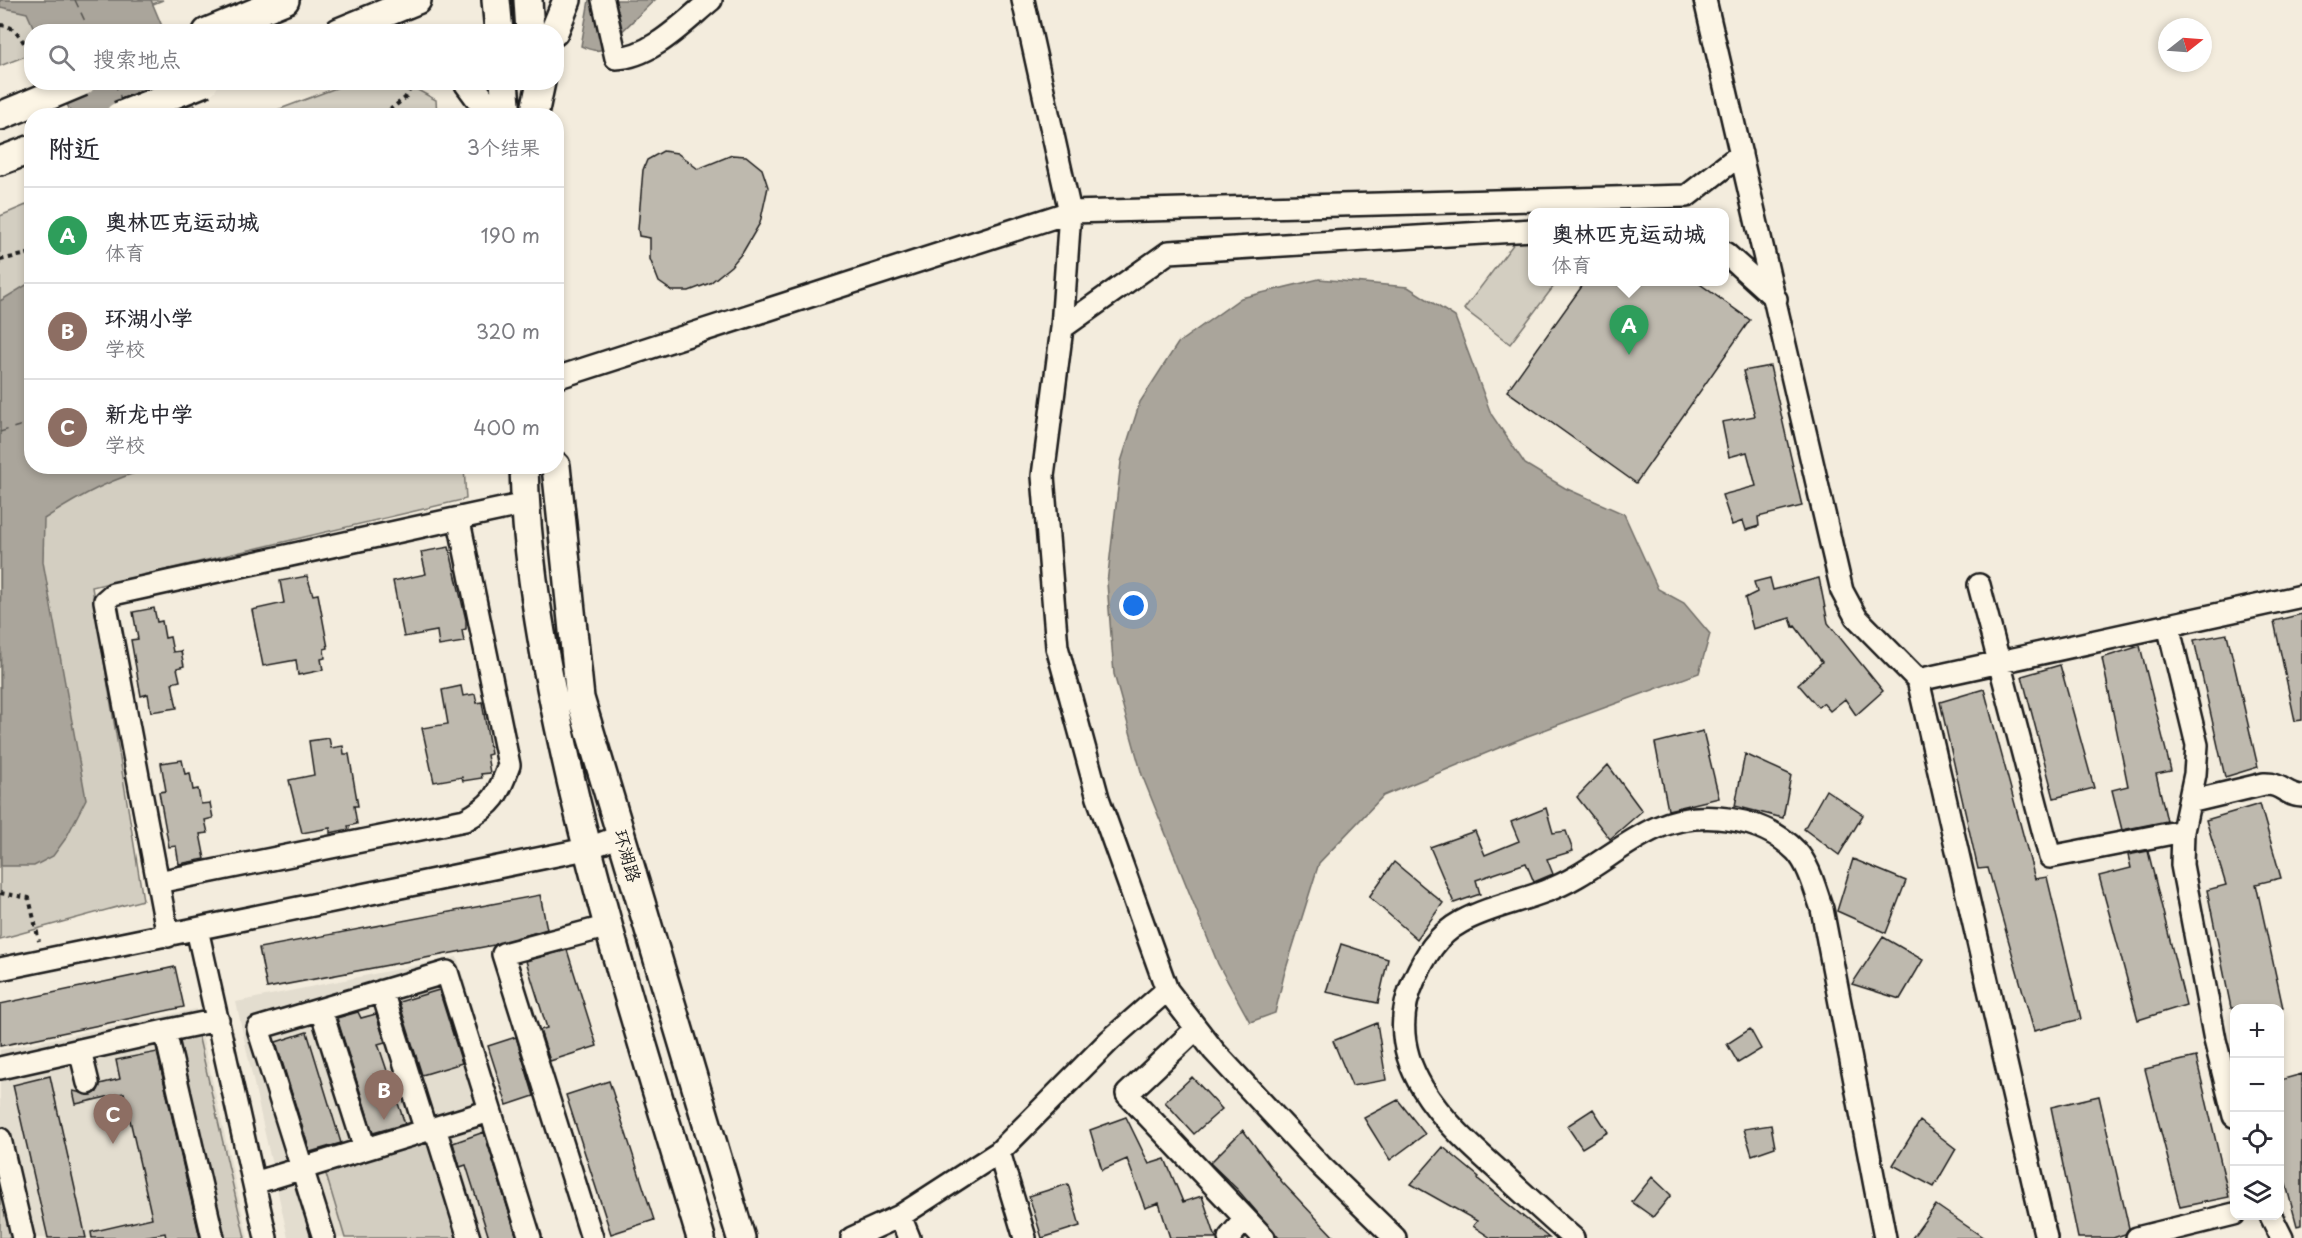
<!DOCTYPE html>
<html lang="zh">
<meta charset="utf-8">
<style>
:root{--surface:#fff;--page:#f7f7f7;--text:#2b2b33;--muted:#7c7c81;--line:#e1e1e2;--accent:#1f6fb2}
body{margin:0;font-family:"Playpen Sans","LXGW WenKai TC",sans-serif;background:var(--page);color:var(--text)}
.controls{position:absolute;right:18px;bottom:18px;display:grid;overflow:hidden;border-radius:12px;box-shadow:0 3px 9px #0003}
.controls button{width:54px;height:54px;display:grid;place-items:center;padding:0;border:0;border-bottom:2px solid var(--line);background:var(--surface);color:var(--text);font:30px sans-serif}
.compass{position:absolute;left:2158px;top:18px;width:54px;height:54px;border-radius:50%;background:var(--surface);box-shadow:0 3px 9px #0003;rotate:73deg}
.you{position:absolute;left:1134px;top:606px;width:21px;height:21px;margin:-15px;border:4px solid #fff;border-radius:50%;background:#1a73e8;box-shadow:0 0 0 9px #1a73e833}
.badge{display:grid;place-items:center;width:39px;height:39px;border-radius:50%;background:var(--accent);color:#fff;font-size:20px;font-weight:700}
.pin{position:absolute;translate:-50% -50px;filter:drop-shadow(0 2px 3px #0008)}
.pin::after{content:'';position:absolute;top:32px;width:21px;height:18px;background:inherit;clip-path:polygon(0 0,100% 0,50% 100%)}
.popup{position:absolute;left:1528px;top:208px;width:201px;height:78px;box-sizing:border-box;display:grid;place-content:center;border-radius:12px;background:var(--surface);filter:drop-shadow(0 2px 4px #0005);font-size:20px;white-space:nowrap;color:var(--muted)}
.popup b{font-size:22px;color:var(--text)}
.popup::after{content:'';position:absolute;left:50%;top:100%;margin-left:-12px;border:12px solid transparent;border-top-color:var(--surface)}
.list{margin:0;padding:0;list-style:none}
h2{display:flex;justify-content:space-between;align-items:center;height:78px;margin:0;padding:0 24px;font-size:26px}
h2 small{font-size:20px;font-weight:400;color:var(--muted)}
.list li{display:grid;grid-template-columns:39px 1fr auto;gap:18px;align-items:center;box-sizing:border-box;height:96px;padding:0 24px;border-top:2px solid var(--line)}
.list b{display:block;font-size:22px;white-space:nowrap}
.list p{margin:0;font-size:20px;white-space:nowrap;color:var(--muted)}
.list em{font-size:20px;font-style:normal;color:var(--muted)}
.icon{flex:none;width:33px;height:33px;fill:none;stroke:currentColor;stroke-width:2;stroke-linecap:round;stroke-linejoin:round}
.map{position:relative;flex:none;width:2302px;height:1238px;overflow:hidden}
.search{position:absolute;background:var(--surface);box-shadow:0 3px 9px #0003;left:24px;top:24px;width:540px;height:66px;display:flex;align-items:center;gap:15px;box-sizing:border-box;padding:0 21px;border-radius:24px;color:var(--muted);font-size:22px}
.panel{position:absolute;background:var(--surface);box-shadow:0 3px 9px #0003;left:24px;top:108px;width:540px;height:366px;border-radius:24px}
.map>svg:first-child{display:block}
.built{fill:#e3ddcf}
.green{fill:#d3cec1;stroke:#78756e;stroke-width:1.5}
.water{fill:#aaa59b;stroke:#716e68;stroke-width:1.5}
.lines{fill:none;stroke-linecap:round;stroke-linejoin:round}
.ferry{stroke:#55534f;stroke-width:1.5;stroke-dasharray:8 6;stroke-linecap:butt}
.building{fill:#beb9ae;stroke:#1c1c1c;stroke-width:1.5}
.minor-casing{stroke:#1c1c1c;stroke-width:26}
.major-casing{stroke:#1c1c1c;stroke-width:32}
.path{stroke:#1c1c1c;stroke-width:4;stroke-dasharray:4.5 4.5;stroke-linecap:butt}
.minor{stroke:#fcf5e5;stroke-width:21}
.major{stroke:#fcf5e5;stroke-width:27}
.major-bridge-casing{stroke:#1c1c1c;stroke-width:32;stroke-linecap:butt}
.major-bridge{stroke:#fcf5e5;stroke-width:27}
.labels{text-anchor:middle;stroke-width:4.5;stroke-linejoin:round;paint-order:stroke}
.street-label{font-size:18px;fill:#1c1c1c;stroke:#fcf5e5}
</style>
<div class="map">
<svg width="2302" height="1238" viewBox="0 0 2302 1238">
<rect width="100%" height="100%" fill="#f3ecdd"/>
<filter id="ink" filterUnits="userSpaceOnUse"><feTurbulence type="fractalNoise" baseFrequency=".0167" numOctaves="2"/><feDisplacementMap in="SourceGraphic" scale="12" xChannelSelector="R" yChannelSelector="G"/><feConvolveMatrix kernelMatrix="1 2 1 2 8 2 1 2 1" color-interpolation-filters="sRGB"/></filter>
<g filter="url(#ink)">
<path class="built" d="M457,957L542,1238H288L236,1002Z
M196,1009L248,1238H0V1050Z"/>
<path class="green" d="M0,0H163L86,31L32,32L31,54L0,66Z
M352,82L405,83L436,100L437,115H264Z
M31,203L32,466L464,467L466,499L92,587L143,900L0,939V216Z
M1521,234L1533,244V282H1557L1510,344L1464,309Z
M197,1030L245,1238H219L171,1036Z
M431,1138L462,1238H345L325,1171Z
M0,1156L19,1238H0Z"/>
<path class="water" d="M0,0H151L164,31H35L27,13L0,7Z
M589,0H655C645,8 607,48 600,50C593,52 587,48 581,46Z
M57,83H185L199,115H72Z
M1319,279L1408,287L1455,317L1491,414L1525,464L1565,488L1624,514L1658,589L1684,603L1710,634L1699,673L1525,737L1383,796L1319,863L1284,975L1275,1013L1250,1022L1218,964L1142,775L1114,674L1107,583L1121,462L1140,402L1178,343L1241,298Z
M31,282L32,466L157,467C115,476 80,496 44,519L43,562L86,799L66,838L53,856L34,866H1L0,301Z"/>
<g class="lines">
<path class="ferry" d="M75,0L90,32
M114,82L122,101
M0,432L32,422"/>
</g>
<path class="building" d="M663,151L677,153L698,169L732,155L746,156L762,169L768,187L760,223L743,252L731,266L710,283L689,291H672L659,282L650,259V238L639,236L638,229L643,170L647,160Z
M1585,282H1697L1750,320L1636,483L1507,391Z
M1770,366L1802,506L1758,517L1759,526L1746,530L1743,521L1732,525L1722,495L1756,486L1747,452L1729,457L1722,422L1755,416L1743,371Z
M449,547L466,620V629L462,630L464,642L439,646L437,631L404,637L393,581L426,574L421,552Z
M307,576L313,595L318,594L328,648L324,649L325,658L321,659L323,670L298,675L296,660L263,666L252,610L284,603L280,581Z
M1770,578L1773,590L1819,578L1828,623L1883,691L1856,715L1845,699L1830,711L1823,703L1818,707L1798,684L1822,662L1795,626L1793,627L1790,618L1753,629L1745,598L1757,592L1754,582Z
M154,608L157,622L162,621L165,638L170,637L173,652L181,651L184,666L177,668L180,681L172,683L177,708L151,712L148,694L141,696L131,640L138,639L133,612Z
M2302,614V720L2295,721L2274,621Z
M2227,634L2258,767L2225,777L2194,640Z
M2140,646L2171,771L2156,774L2167,821L2122,830L2112,790L2128,786L2102,658Z
M2060,665L2094,788L2054,798L2022,676Z
M461,686L463,696L475,694L477,703L482,702L491,754L487,755L490,773L481,774L482,778L463,781L462,777L434,782L422,728L448,724L442,690Z
M1984,689L2035,879L2047,877L2081,1019L2034,1031L1988,868L1978,869L1940,702Z
M1703,731L1719,798L1668,810L1655,743Z
M329,738L331,748L343,746L344,754H349L358,806H354L357,824L348,826L349,829L330,833V828L302,833L289,780L314,775L309,741Z
M1745,754L1791,775L1783,818L1735,806Z
M182,760L185,774L190,773L193,790L198,789L201,804L210,803L213,818L205,820L208,833L200,834L205,859L179,864L176,846L169,847L159,792L166,791L161,763Z
M1608,765L1642,811L1610,839L1577,797Z
M1826,790L1863,815L1839,855L1804,829Z
M2260,804L2281,878L2256,884L2283,1008H2231L2207,890L2226,885L2206,820Z
M1546,808L1553,833L1566,831L1573,851L1547,859L1553,874L1534,882L1526,863L1476,880L1480,894L1454,903L1430,847L1475,831L1485,855L1519,841L1511,822Z
M2148,851L2186,1005L2138,1020L2099,876L2131,868L2128,855Z
M1853,859L1906,881L1886,933L1837,911Z
M1394,862L1443,903L1417,939L1369,897Z
M540,895L547,929L494,945L267,988L259,948Z
M1883,937L1923,960L1900,999L1852,984Z
M1341,944L1388,959L1378,1003L1326,992Z
M567,950L597,1046L550,1061L540,1030L547,1028L526,961Z
M175,967L184,1007L0,1046V1004Z
M439,990L462,1063L422,1075L399,1002Z
M358,1012L361,1018L376,1014L385,1042L378,1044L405,1124L373,1133L337,1018Z
M1377,1023L1386,1080L1352,1086L1333,1041Z
M1750,1029L1761,1049L1738,1063L1727,1044Z
M307,1032L341,1143L310,1152L276,1042Z
M516,1037L534,1096L507,1105L488,1046Z
M157,1052L200,1238H166L165,1233L137,1238H92L91,1232L152,1218L124,1093L76,1104L73,1091L92,1095L97,1092L100,1084L120,1079L116,1060Z
M2196,1057L2229,1197L2180,1207L2145,1069Z
M2302,1074V1225L2297,1226L2280,1162V1080Z
M50,1076L57,1108L86,1238H48L13,1085Z
M1192,1077L1222,1109L1194,1134L1165,1102Z
M609,1081L654,1220L611,1234L566,1095Z
M2099,1096L2129,1228L2125,1234L2113,1238H2078L2051,1107Z
M1398,1100L1425,1134L1390,1160L1364,1118Z
M1593,1109L1608,1132L1582,1148L1567,1126Z
M1126,1117L1149,1164L1165,1159L1183,1202L1202,1196L1216,1238H1170L1159,1203L1145,1208L1127,1159L1102,1170L1090,1130Z
M1920,1121L1956,1149L1934,1187L1893,1165Z
M1771,1125L1775,1147L1752,1155L1744,1129Z
M1243,1130L1282,1182L1335,1238H1279L1237,1189L1210,1163Z
M484,1132L517,1238H489L466,1165L460,1167L453,1143Z
M1443,1147L1479,1177L1478,1179L1549,1238H1491L1473,1226L1477,1221L1411,1184Z
M1652,1177L1671,1195L1653,1217L1632,1202Z
M1068,1184L1080,1226L1042,1238L1029,1196Z
M1936,1205L1984,1238H1912Z"/>
<g class="lines">
<g class="minor-casing">
<path id="minor" d="M603,0L616,58C652,57 685,21 711,0
M1705,0L1842,591L1856,617L1918,680L2046,1238
M1725,253L1776,299
M1062,328L1169,252L1533,230
M556,378L1070,212L1023,0
M455,519L525,504
M1979,585L2050,857L2183,831
M2168,625L2197,745L2195,774L2183,831L2182,865L2215,1040L2234,1116
M1918,680L2302,596
M2189,802L2264,784C2282,783 2286,796 2302,796
M158,882L465,820C493,805 499,794 509,765L460,526L455,519L113,594L105,601L168,936
M197,929L266,1238
M0,969L586,849L621,836
M382,991L426,1131
M321,1010L365,1149
M1196,1029L1127,1094L1264,1238
M165,1031L218,1020
M80,1050L88,1083
M0,1068L165,1031L213,1238
M435,1128L469,1238
M0,1139L23,1238
M999,1152L1025,1238
M254,1183L490,1111
M900,1216L909,1238
M2271,1216L2282,1238
M324,1238L258,1028L447,972L530,1238
M592,1238L503,954L609,926
M852,1238L900,1216L999,1152L1110,1040L1167,990
M1229,1238L1245,1219
M1395,1238L1321,1166L1214,1051L1167,990L1098,798L1057,647L1043,476L1062,328L1070,212L1687,196L1741,154
M1573,1238C1548,1216 1524,1194 1499,1171C1445,1123 1377,1061 1414,980C1425,956 1437,935 1461,922C1488,907 1518,902 1546,891C1586,877 1618,845 1656,828C1699,809 1762,816 1796,851C1810,866 1815,890 1822,909L1885,1238
M2137,1238L2234,1214"/>
</g>
<g class="major-casing">
<path id="major" d="M496,0L499,32
M528,0L530,32
M207,32L285,0
M339,32L417,0
M554,32L567,0
M468,82L493,116
M504,82L507,116
M534,115L541,82
M0,116L27,105
M0,161L32,149
M524,466C526,560 543,653 563,745C599,911 652,1074 701,1238
M556,466L580,698L741,1238"/>
</g>
<path class="path" d="M0,25C19,25 26,47 32,61
M382,116L405,98L414,82
M0,260L32,253
M0,893L29,898L39,941"/>
<use href="#minor" class="minor"/>
<use href="#major" class="major"/>
<g class="major-bridge-casing">
<path id="major-bridge" d="M27,105L82,82
M119,116L205,82"/>
</g>
<use href="#major-bridge" class="major-bridge"/>
</g>
</g>
<g class="labels">
<g class="street-label">
<text transform="translate(627 856) rotate(74)" y="6">环湖路</text>
</g>
</g>
</svg>
<div class="controls">
<button>+</button>
<button>−</button>
<button><svg class="icon" aria-label="locate" viewBox="0 0 24 24"><circle cx="12" cy="12" r="6"/><path d="M12 2v4M12 18v4M2 12h4M18 12h4"/></svg></button>
<button><svg class="icon" aria-label="layers" viewBox="0 0 24 24"><path d="M12 4l9 5-9 5-9-5zM3 14l9 5 9-5"/></svg></button>
</div>
<svg class="compass" viewBox="-18 -18 36 36"><path d="M0-13l5 13h-10z" fill="#e53935"/><path d="M0 13l5-13h-10z" fill="#7c7c81"/></svg>
<div class="you"></div>
<div class="pin badge" style="left:1629px;top:355px;background:#2e9e5b">A</div>
<div class="popup"><b>奥林匹克运动城</b>体育</div>
<div class="pin badge" style="left:384px;top:1120px;background:#8d6e63">B</div>
<div class="pin badge" style="left:113px;top:1144px;background:#8d6e63">C</div>
<div class="search"><svg class="icon" aria-label="search" viewBox="0 0 24 24"><circle cx="10" cy="10" r="6"/><path d="M15 15l6 6"/></svg>搜索地点</div>
<section class="panel">
<h2>附近<small>3个结果</small></h2>
<ul class="list">
<li><span class="badge" style="background:#2e9e5b">A</span><div><b>奥林匹克运动城</b><p>体育</p></div><em>190 m</em></li>
<li><span class="badge" style="background:#8d6e63">B</span><div><b>环湖小学</b><p>学校</p></div><em>320 m</em></li>
<li><span class="badge" style="background:#8d6e63">C</span><div><b>新龙中学</b><p>学校</p></div><em>400 m</em></li>
</ul>
</section>
</div>
